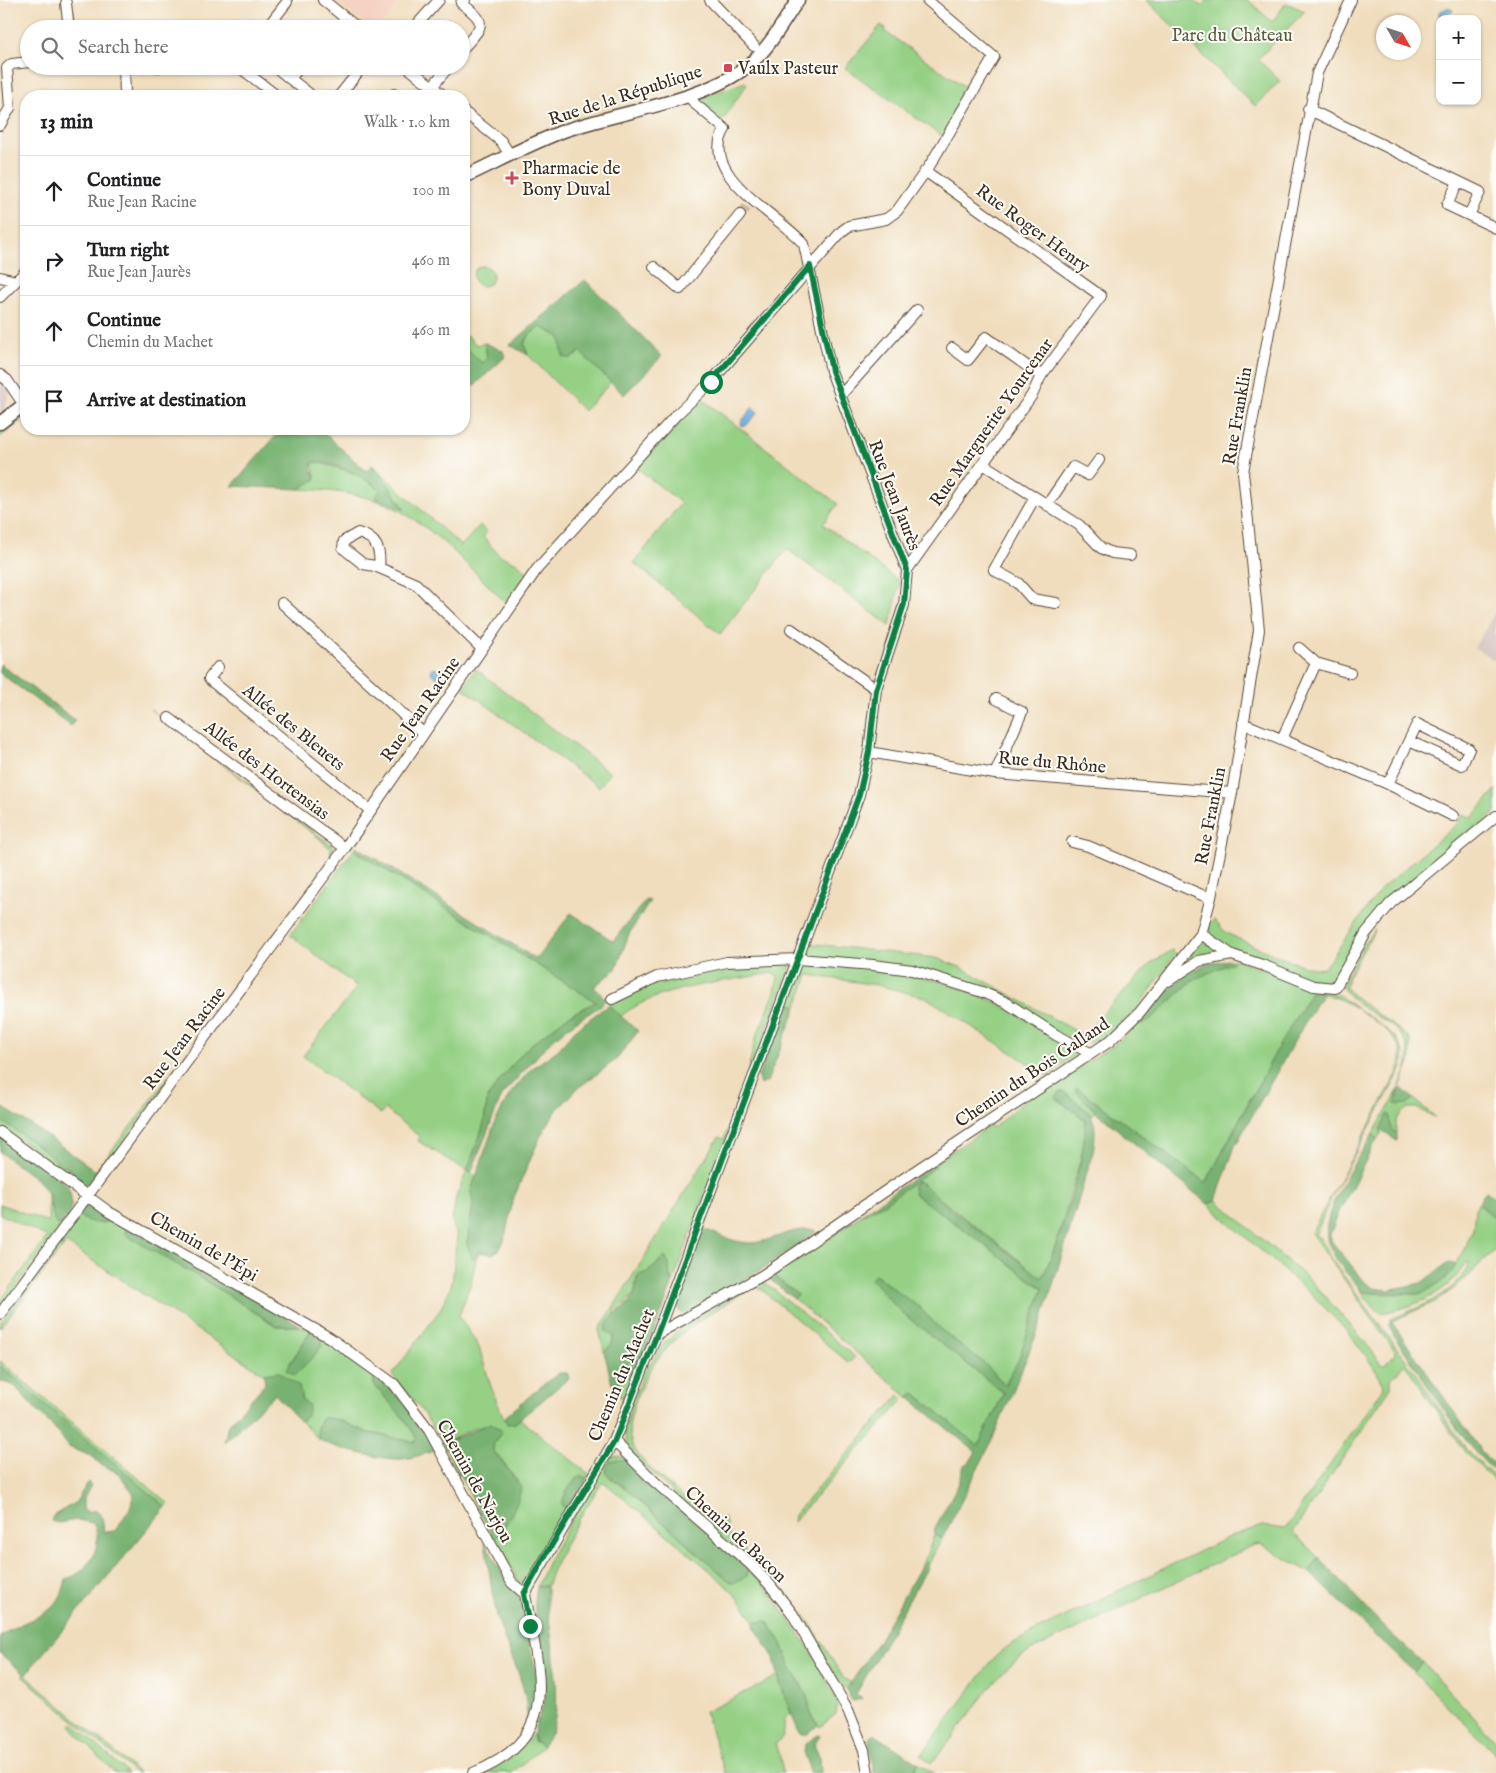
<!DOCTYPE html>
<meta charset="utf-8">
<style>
:root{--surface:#fff;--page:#f6f6f6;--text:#202124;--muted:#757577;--line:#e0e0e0}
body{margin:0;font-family:"IM FELL English",serif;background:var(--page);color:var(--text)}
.controls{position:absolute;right:15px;top:15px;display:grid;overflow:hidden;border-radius:10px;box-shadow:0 1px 4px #0004}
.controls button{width:45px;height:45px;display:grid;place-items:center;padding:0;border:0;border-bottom:1px solid var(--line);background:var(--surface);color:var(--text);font:25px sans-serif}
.compass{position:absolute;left:1376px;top:15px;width:45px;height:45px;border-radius:50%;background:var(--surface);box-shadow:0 1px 4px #0004;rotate:129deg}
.stop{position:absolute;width:15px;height:15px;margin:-11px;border:4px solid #0b8043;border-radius:50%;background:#fff}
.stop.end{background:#0b8043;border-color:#fff;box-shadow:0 1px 5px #0008}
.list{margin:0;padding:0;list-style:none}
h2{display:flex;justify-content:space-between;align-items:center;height:65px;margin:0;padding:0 20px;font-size:21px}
h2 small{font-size:16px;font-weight:400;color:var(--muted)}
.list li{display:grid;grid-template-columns:32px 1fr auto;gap:15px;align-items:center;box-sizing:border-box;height:70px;padding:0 20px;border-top:1px solid var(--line)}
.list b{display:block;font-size:19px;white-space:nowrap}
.list p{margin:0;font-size:16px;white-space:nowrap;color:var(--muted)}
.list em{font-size:16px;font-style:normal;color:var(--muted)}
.icon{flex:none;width:28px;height:28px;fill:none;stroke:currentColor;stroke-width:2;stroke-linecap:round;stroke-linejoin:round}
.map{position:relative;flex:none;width:1496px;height:1773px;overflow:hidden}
.search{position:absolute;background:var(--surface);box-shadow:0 1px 4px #0004;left:20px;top:20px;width:450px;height:55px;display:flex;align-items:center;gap:12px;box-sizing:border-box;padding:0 18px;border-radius:28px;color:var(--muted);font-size:19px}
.panel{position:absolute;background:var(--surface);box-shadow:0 1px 4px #0004;left:20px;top:90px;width:450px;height:345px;border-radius:20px}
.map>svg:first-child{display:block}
.built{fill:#f6d2c3}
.industrial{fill:#d1bfbd}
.green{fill:#95d085;stroke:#687d52}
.forest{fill:#78b272;stroke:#5a6e48}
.water{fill:#66aadb;stroke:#506a7c}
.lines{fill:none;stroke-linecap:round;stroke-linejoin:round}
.minor-tunnel{stroke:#ccb99d;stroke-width:10;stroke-dasharray:10 5;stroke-linecap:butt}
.minor-casing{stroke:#564536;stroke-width:12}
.tertiary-casing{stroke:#564536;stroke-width:15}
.minor{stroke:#fff;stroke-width:10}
.tertiary{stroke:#fff;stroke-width:12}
.route{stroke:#0b8043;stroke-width:6}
.poi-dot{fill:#d1495b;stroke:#fdfcf7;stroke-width:2}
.labels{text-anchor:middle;stroke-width:4;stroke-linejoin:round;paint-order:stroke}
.park-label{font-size:18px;fill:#565c3d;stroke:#fdfcf7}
.poi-label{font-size:18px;fill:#3b2a1e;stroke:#fdfcf7;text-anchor:start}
.street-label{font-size:18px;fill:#3b2a1e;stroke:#fdfcf7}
</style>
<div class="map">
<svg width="1496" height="1773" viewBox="0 0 1496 1773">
<rect width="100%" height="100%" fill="#fdfcf7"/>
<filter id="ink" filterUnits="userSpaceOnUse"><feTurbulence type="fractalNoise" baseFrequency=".02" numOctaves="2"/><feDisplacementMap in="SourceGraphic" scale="10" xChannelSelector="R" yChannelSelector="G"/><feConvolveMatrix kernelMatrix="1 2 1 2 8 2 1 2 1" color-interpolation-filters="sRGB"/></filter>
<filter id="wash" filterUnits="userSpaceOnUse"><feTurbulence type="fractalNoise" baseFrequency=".0096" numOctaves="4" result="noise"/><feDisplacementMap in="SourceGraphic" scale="20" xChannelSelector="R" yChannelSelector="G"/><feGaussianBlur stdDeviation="1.12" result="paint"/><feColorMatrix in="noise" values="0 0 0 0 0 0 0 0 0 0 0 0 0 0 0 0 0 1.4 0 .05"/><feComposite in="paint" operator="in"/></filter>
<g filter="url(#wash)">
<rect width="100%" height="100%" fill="#f0ddbd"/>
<path class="built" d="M335,0H400L377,29H371Z"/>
<path class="industrial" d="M0,369L15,380L0,418Z
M1496,611V661L1474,648Z"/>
<path class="green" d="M1146,0H1193L1201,6L1207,0H1248L1272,22L1286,3L1305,11L1258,59L1280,81L1255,106Z
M881,25L885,28L884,31L968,89L943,137L845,68Z
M745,82L747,84L722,121L700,101L701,98Z
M473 276a10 10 0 1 1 20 0a10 10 0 1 1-20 0Z
M541,327L560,337L563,346L574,357L580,352L611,382L584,411L528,355L524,344L530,334Z
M467,335L476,345L485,343L487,359L482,363L464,346V338Z
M701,398L838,504L823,524L900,582L890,626L787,549L720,634L634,563L681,503L637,468Z
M26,412V417L0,437V432Z
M318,462C338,469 365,473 380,491L376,498L405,509C395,494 384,478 372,465L461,546L480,525L487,532L483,537L499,555L517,563L528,573L506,603C468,567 429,519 378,501C353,493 326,490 299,489L316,479L312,463Z
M476,669L610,773L599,787L463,688Z
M150,709L337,849L334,857L94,1181L96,1170L159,1090L330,859L331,849L319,838Z
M1496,789V811L1485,823L1392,898L1337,975C1330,982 1323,983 1313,981L1223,945L1212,937L1209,926L1214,919C1219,923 1221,929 1227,933C1242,941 1311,973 1324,968L1381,889L1456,825L1463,814L1472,818Z
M354,850L596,1002L570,1015L529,1046L507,1071L488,1097L483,1127L467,1171L476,1176L471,1191L473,1204L467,1243L472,1258L476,1259L471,1283L459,1316L479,1347L491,1387L504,1419L515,1423L520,1419L589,1474L587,1479L580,1476L575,1480L562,1505L565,1508L571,1505L534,1572C530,1578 527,1584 519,1582L494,1539C511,1526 514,1501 517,1480L493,1450V1444L502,1431C485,1417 460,1436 443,1444L420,1408L392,1375L440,1310L448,1293L452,1283L457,1236L452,1221L456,1197L467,1171L418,1141L420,1137L385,1109L381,1114L303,1056L357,987L290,935Z
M1375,929L1348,977L1346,988L1351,994L1410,1038L1411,1060L1396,1097L1407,1104L1413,1098L1435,1117L1416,1108H1408C1399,1114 1393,1123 1397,1134L1391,1130L1390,1125L1380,1130L1382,1132L1377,1139L1373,1134C1384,1114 1413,1073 1408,1050C1406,1035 1391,1025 1378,1017C1366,1009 1351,1001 1343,988V982L1364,943Z
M1202,941L1224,952L1178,971Z
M807,943L936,958L960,967L1083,1035L1149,965L1172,950L1176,954C1157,980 1124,1036 1090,1042C1064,1046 1024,1005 1001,994C942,967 874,965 811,958L803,954Z
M1235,959L1340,996L1395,1036L1404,1054L1402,1068L1333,1194L1315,1236L1321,1238L1330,1257L1417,1375L1465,1448L1496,1479V1483L1463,1450L1405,1364L1391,1379V1387L1293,1532L1319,1558L1309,1572L1261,1544L1254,1545L1032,1650C987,1677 967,1726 931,1763L921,1755L994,1658L1007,1647L1031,1633L1233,1535L1263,1526L1285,1529L1383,1389L1384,1385C1343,1309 1270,1262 1208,1204L1216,1200L1312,1282L1366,1343L1383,1366L1395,1354V1351L1311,1233L1398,1072C1401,1063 1403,1054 1398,1045C1387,1023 1335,991 1311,992L1250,1099L1206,1183L1077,1088L1095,1111L1092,1116L1064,1092H1060L1056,1098L1085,1120C1087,1143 1078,1167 1072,1189C1063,1220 1056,1249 1042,1278L917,1181L913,1186L914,1194C944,1215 973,1236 1002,1258C1016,1269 1028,1280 1043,1288L1018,1361L1005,1385L984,1363L941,1330L920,1308L875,1276L901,1312L1004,1393L978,1446L915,1393L908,1397L794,1299L798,1295L776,1278L777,1273L821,1245L852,1221L814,1245L905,1188L935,1166L934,1164L991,1125L993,1128C1013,1110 1038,1087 1064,1081L1063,1077L1117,1043L1140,1022L1141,1024L1151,1019L1193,980Z
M788,962L791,965L673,1282L669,1274V1268L660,1260L655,1267L637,1278L634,1295L615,1311L612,1344L604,1351L599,1330L719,1137L724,1139L746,1081L755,1040L775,992L778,977L772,973C727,982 657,986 621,1016L608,1005L644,985L727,965Z
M802,965C870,963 950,977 1010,1010C1031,1021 1052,1035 1073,1048L1077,1054L1048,1076L927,998L877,985L808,975L797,1006L786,1002Z
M0,1120L47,1152L61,1165L72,1170L80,1182L0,1125Z
M48,1194L52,1215L63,1223L0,1310V1302L47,1237L0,1214V1204L48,1222Z
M1478,1204L1496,1218V1249L1456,1287L1437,1301L1390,1322L1391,1319C1422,1305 1456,1296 1470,1262L1466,1263C1448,1294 1415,1307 1381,1313L1374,1308L1359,1288L1364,1292L1380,1294H1422L1448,1277L1463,1253L1473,1229L1475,1210Z
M80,1216L85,1220L113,1219L130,1228L129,1237L203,1279L276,1326H301L311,1331L286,1369L295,1375C305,1363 321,1354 322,1338L374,1375V1385L406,1421L417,1439L414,1442L366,1432L341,1421L317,1427L318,1439L301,1422L307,1415C299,1390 293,1374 264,1374L66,1243L0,1328V1323Z
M761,1279L855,1357L849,1363L756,1285C705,1317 657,1339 636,1400C631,1415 626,1429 632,1444C642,1468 694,1505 715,1522L724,1516L728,1533L781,1586L810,1623L844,1679L851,1682L847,1689L842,1686L806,1629L684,1503L635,1457L628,1447L624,1432L629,1411L644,1372L665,1342L688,1323Z
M0,1361L169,1504L166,1507L0,1367Z
M637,1365L622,1400L612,1384L620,1383Z
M899,1395L904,1399L793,1522L794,1515Z
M616,1456L623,1457L634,1466L610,1478L625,1488L698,1554L747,1576V1568L762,1581L813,1654L838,1703L836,1714L820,1727L811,1714L807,1696L790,1664L780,1640L767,1621L755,1622L739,1599L715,1575L605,1483L602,1482C581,1516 559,1549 547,1586L537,1587L548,1561L607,1459Z
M934,1535L942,1539L929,1563L924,1561Z
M1422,1662L1496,1741V1755L1414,1672Z
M25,1675L139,1773H135L22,1676Z
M778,1676L791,1714L784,1719C785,1729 785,1738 775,1744L779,1752L783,1773H725L705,1712Z
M74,1724L77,1727L128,1773H115L73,1730L71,1726Z
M533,1734L534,1741L543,1746L512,1773H481L508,1760Z
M918,1763L934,1773H913Z"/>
<path class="forest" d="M585,280L662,356L624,395L580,352L569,359L563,356L560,337L541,327L530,334L524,344L528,355L510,345Z
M485,343L503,351L505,357L464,395V346L482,363L487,359Z
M282,429H320L366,471L372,465C385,478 393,494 405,509L375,498L380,491C370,478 327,459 312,463L311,468L316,479L299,489L232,486Z
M0,664L75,720L71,726L0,673Z
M356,846L536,959L571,913L613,941L646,900L650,901L629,934L616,969L594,987L606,999L600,1006L565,1029L549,1043L502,1095L471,1173L467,1171L483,1127L488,1097L507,1071L529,1046L570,1015L596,1002L354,850Z
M1230,960L1233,962L1193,980L1151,1019L1141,1025L1140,1022C1167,991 1185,963 1230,960Z
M1318,990L1324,994L1316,1003L1235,1146L1216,1200L1208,1204L1095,1111L1075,1090L1077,1088L1206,1183L1281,1042L1311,992Z
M786,1002L797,1006L767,1082L760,1085L758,1077Z
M608,1005L638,1031L617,1059L578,1088L557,1110L541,1135L514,1197L504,1241L499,1250L492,1254L479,1252L476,1259H472L467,1243L473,1204L471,1191L495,1122L510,1094L530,1070L559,1049L575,1030Z
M1401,1088L1413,1098L1408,1104L1398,1105L1395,1103Z
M1060,1092H1064C1092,1114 1099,1115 1093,1152L1042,1321L992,1441L942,1539L934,1535L935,1528L959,1483L964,1465L969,1463L976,1452L908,1397L915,1393L978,1446L1004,1393L901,1312L871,1279L875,1275L920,1308L941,1330L984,1363L1005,1385L1018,1361L1043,1288C1028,1279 1016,1269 1002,1258C973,1236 944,1215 914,1194L913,1186L917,1181L922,1183L951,1209L1042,1278C1058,1248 1088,1152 1085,1120L1056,1098Z
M0,1106L31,1125L96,1171L94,1181L86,1186L81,1184L72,1170L61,1165L47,1152L0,1120Z
M1388,1114L1390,1115L1391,1129L1397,1134V1141L1380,1130Z
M1373,1134L1377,1139L1339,1212L1332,1230L1329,1232L1332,1242L1366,1283L1374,1288L1388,1290L1421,1283L1449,1262L1456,1265L1448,1277L1422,1294L1364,1292C1351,1279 1334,1260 1328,1242C1318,1214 1358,1158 1373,1134Z
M0,1136L66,1184C74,1196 74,1217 59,1225L55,1223L48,1194L40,1182L0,1152Z
M934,1164L936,1166L882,1205L860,1215Z
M1486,1191L1496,1198V1218L1478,1204Z
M88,1206L98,1208L113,1219C101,1226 90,1224 80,1216L83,1208Z
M853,1221L821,1245L777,1273L776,1278L798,1295L794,1299L766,1276Z
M701,1227C715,1234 733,1242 749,1243C772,1243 788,1227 815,1230L816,1233L759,1271L694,1310L682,1314L674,1303Z
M126,1228H130L301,1326H277L203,1279L129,1237L125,1233Z
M665,1257L669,1264L670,1279L673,1282C662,1309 642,1379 612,1384L604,1351L612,1344L614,1336L605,1331C609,1313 624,1310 633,1297C637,1291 635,1281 639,1274L647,1273Z
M1391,1321L1481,1451L1496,1466V1473C1454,1434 1428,1382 1394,1336L1389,1325Z
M311,1331L322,1338V1345L318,1351L295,1375L286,1370Z
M0,1366L166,1507L25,1675L0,1653V1637C27,1614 58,1622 66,1579C89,1573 105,1544 93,1523L77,1520L58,1523L51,1521L53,1516L76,1502L88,1482L91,1485L83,1500V1509L88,1512L95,1510L102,1516L104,1532L115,1531L130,1508L134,1494L118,1473L100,1464L93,1457L69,1447L54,1427L38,1412L15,1386L0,1381Z
M279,1372L299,1386L302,1400L309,1405L307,1415L301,1422L275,1394L224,1442L228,1425L265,1384L264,1374Z
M559,1373H567L569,1378L515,1423L507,1424L505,1417C523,1402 540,1386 559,1373Z
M374,1375C403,1397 418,1418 436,1450C425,1454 413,1458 402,1459C383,1460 334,1449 318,1439C317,1430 316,1422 324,1417L341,1421L366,1432L414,1442L417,1439L406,1421L374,1385Z
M491,1423L502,1431L494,1443L493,1450L521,1487C520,1501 504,1531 494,1539L443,1444Z
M615,1460H624L634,1466L747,1568V1576L734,1583L729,1581L625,1488L605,1473L609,1462Z
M581,1475L587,1479L571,1505L565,1508L562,1505C564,1493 571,1483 581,1475Z
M485,1543L506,1579L521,1599L537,1681L533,1717L526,1725C531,1682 506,1655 497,1615C491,1592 489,1567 485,1543Z
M1319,1558L1386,1629L1422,1662L1414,1672L1309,1572Z
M924,1561L929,1563L926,1570L856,1694L862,1699L853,1701L849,1698L847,1689L877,1643Z
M541,1585L547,1586C545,1625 572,1716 543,1746L534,1740C532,1726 544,1711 545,1696C546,1658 529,1625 537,1587Z
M767,1621L780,1640L790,1664L807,1696L811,1714L818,1725L806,1735L799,1733L780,1683L774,1658L754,1626L755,1622Z
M874,1734L918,1763L913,1773H874L869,1739Z
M818,1735L820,1736L814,1745L820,1758L821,1773H811L804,1755L805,1744Z"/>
<path class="water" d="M1449,7L1453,10L1452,12L1439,17V12Z
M753,407L758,412L746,426H742L741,422Z
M432,668H436L446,677L441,682L431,673Z"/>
</g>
<g filter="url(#ink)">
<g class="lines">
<path class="minor-tunnel" d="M740,215L748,206"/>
<g class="minor-casing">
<path id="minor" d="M323,0L359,29
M710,0L754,46
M66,3L69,29
M266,29L287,2
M413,29L439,0
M461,51C481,26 491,25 461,3L465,0
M124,66L125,96
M158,66V67
M238,66L277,96
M274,66L312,96
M406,66L444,96
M290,79L300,66
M432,87L449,66
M339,96L363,66
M392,96L394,94
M1308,109L1480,192L1469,215
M464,112L501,141L510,155
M0,125L10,108L7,68L12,64L29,62
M1458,182L1447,205L1496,228
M654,267L680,289L740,215
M0,277L16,281
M0,297L26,271
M952,348L968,360L986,337L1041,376
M0,375L7,380L24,405
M840,396L917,310
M983,464L1079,525L1101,548L1112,553L1130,555
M1035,497L994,570L1018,583L1032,599L1056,603
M1047,505L1073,467L1088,475L1099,460
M379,568C381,550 377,538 358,533L344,541L343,548L363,564L375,566L416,584L482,649
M907,570L1032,395L1041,376L1101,296L925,171
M282,603L423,733
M791,629L876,689
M1299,648L1316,663L1350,673
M218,667L209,679L370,810
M169,718L345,848
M1243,723L1388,784L1453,816
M1282,739L1316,663
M869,752L995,774L1232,793
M995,774L1022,712L996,699
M1388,784L1417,724L1469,749L1462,765L1409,741
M1072,842L1088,846L1202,895L1211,897
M1201,934L1232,955L1265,966L1314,986L1335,988L1366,933L1391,903L1496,816
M1168,981L1199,961L1232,955
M612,999L657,977L727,962L798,959L873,965L912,970L982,992L1007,1003L1056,1035L1090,1053
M0,1132L109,1212L330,1338L394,1384L429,1430L512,1583L525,1594
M0,1314L345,848L537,569L676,415L711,382L842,231L849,226L886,219L897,211L930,165L994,57L927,0
M657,1334L763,1275L903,1179L1110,1041L1140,1012L1201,934L1211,897L1232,793L1259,630L1243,472L1317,73L1351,0
M614,1441L655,1482L750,1564L770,1585L792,1613L848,1710L864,1750L868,1773
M473,1773C565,1737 538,1671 525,1594L614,1441L657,1334L859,795L869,752L876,689L904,605L907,570L831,371L804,244C779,215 697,174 725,129L695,104L688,95"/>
</g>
<g class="tertiary-casing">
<path id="tertiary" d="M464,177C496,162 528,145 561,132C615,112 706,102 750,64C770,47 783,22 798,0
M0,423L26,403"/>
</g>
<use href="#minor" class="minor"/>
<use href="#tertiary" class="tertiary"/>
</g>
</g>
<g class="lines" filter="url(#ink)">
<path class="route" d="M530,1626L524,1594L545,1556L614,1442L657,1334L859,795L869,752L876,690L904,604L907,570L832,371L810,266L711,382"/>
</g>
<g class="poi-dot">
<rect x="723" y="63" width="10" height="10" rx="2.5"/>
<path d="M509.5 170.5h5v5h5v5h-5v5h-5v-5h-5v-5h5z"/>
</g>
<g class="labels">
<g class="park-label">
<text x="1232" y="41">Parc du Château</text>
</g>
<g class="poi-label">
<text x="738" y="74">Vaulx Pasteur</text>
<text x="522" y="174">Pharmacie de<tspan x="522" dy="21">Bony Duval</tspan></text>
</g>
<g class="street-label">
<text transform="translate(625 95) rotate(-18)" y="6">Rue de la République</text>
<text transform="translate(1033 228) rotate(36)" y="6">Rue Roger Henry</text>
<text transform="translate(1237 416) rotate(-80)" y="6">Rue Franklin</text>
<text transform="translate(991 422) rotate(-55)" y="6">Rue Marguerite Yourcenar</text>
<text transform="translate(895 495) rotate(69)" y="6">Rue Jean Jaurès</text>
<text transform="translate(420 709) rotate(-55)" y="6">Rue Jean Racine</text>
<text transform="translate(294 727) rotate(39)" y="6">Allée des Bleuets</text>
<text transform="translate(1052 762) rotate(5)" y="6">Rue du Rhône</text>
<text transform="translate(267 770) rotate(37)" y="6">Allée des Hortensias</text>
<text transform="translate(1210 816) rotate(-79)" y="6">Rue Franklin</text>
<text transform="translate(184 1038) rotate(-53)" y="6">Rue Jean Racine</text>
<text transform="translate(1032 1072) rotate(-34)" y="6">Chemin du Bois Galland</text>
<text transform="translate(204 1246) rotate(30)" y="6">Chemin de l'Épi</text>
<text transform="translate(621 1375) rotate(-67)" y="6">Chemin du Machet</text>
<text transform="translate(475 1481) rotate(61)" y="6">Chemin de Narjou</text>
<text transform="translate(736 1534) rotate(43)" y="6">Chemin de Bacon</text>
</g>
</g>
</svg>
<div class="controls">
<button>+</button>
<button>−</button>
</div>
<svg class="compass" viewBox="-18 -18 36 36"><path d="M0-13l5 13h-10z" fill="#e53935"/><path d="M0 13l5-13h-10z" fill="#757577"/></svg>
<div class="stop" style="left:711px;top:382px"></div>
<div class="stop end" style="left:530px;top:1626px"></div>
<div class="search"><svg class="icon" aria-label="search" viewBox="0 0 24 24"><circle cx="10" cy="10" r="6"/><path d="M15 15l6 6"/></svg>Search here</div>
<section class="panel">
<h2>13 min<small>Walk · 1.0 km</small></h2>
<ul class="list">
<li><svg class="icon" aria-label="ahead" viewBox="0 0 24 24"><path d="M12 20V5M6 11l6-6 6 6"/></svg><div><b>Continue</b><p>Rue Jean Racine</p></div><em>100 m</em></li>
<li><svg class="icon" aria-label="right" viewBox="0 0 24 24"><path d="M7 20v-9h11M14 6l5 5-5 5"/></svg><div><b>Turn right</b><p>Rue Jean Jaurès</p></div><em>460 m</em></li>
<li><svg class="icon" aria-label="ahead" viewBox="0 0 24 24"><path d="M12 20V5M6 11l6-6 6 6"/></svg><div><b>Continue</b><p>Chemin du Machet</p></div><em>460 m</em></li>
<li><svg class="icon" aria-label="arrive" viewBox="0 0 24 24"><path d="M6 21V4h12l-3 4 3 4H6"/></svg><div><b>Arrive at destination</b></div></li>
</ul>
</section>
</div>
